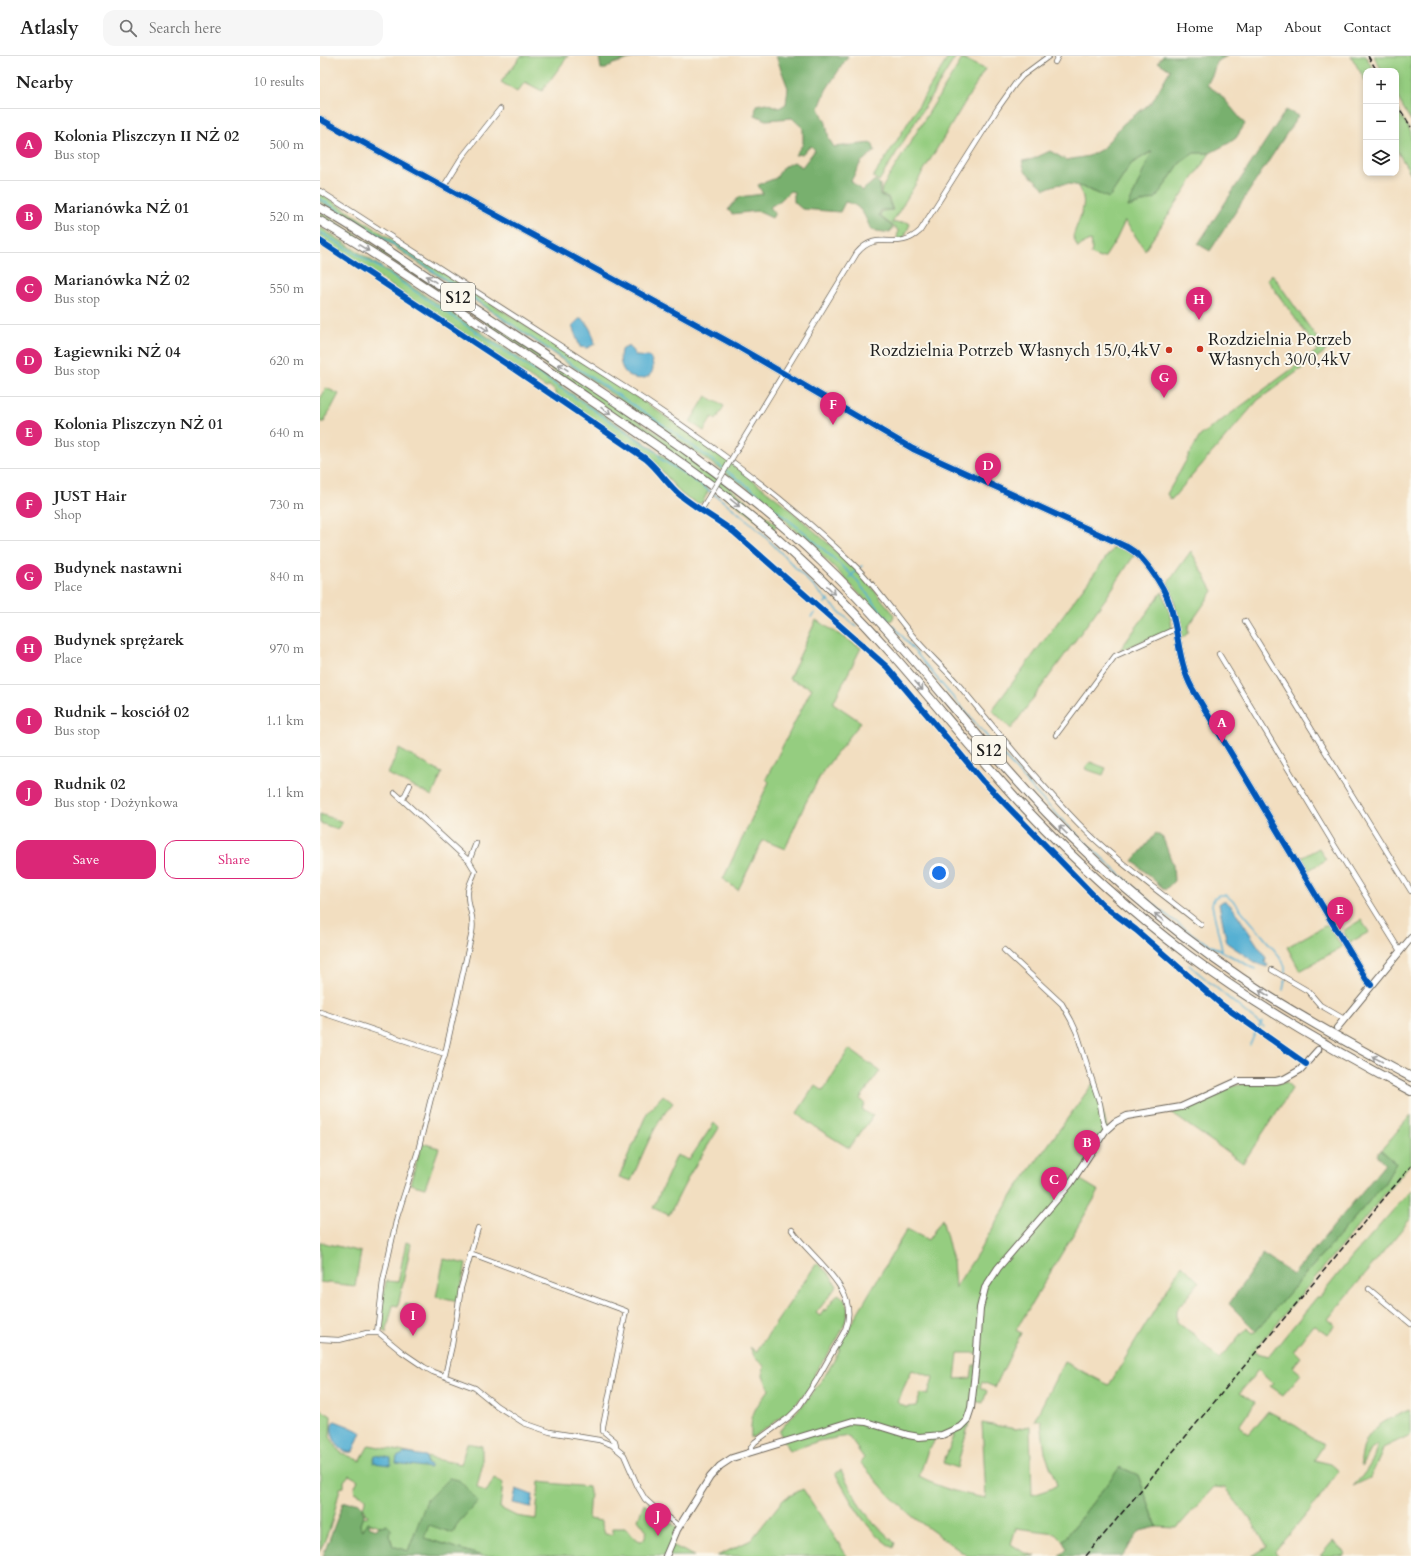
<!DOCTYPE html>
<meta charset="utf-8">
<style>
:root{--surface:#fff;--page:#f6f6f6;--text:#222;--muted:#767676;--line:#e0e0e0;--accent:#db2777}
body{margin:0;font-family:Cardo,serif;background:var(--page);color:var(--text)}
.controls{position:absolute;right:12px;top:12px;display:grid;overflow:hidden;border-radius:8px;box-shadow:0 2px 6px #0003}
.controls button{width:36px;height:36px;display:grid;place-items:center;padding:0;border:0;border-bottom:1px solid var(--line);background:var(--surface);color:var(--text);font:20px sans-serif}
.you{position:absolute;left:619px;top:817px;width:14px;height:14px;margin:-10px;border:3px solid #fff;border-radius:50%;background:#1a73e8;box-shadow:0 0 0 6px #1a73e833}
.badge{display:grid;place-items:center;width:26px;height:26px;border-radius:50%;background:var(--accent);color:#fff;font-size:13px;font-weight:700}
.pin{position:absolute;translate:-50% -33px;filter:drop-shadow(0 1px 2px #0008)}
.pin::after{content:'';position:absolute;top:21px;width:14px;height:12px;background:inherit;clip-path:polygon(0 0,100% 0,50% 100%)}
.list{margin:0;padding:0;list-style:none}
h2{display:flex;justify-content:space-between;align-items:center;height:52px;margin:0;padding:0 16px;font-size:17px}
h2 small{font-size:13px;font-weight:400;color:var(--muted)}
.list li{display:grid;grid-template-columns:26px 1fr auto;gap:12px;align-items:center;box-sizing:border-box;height:72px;padding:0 16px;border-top:1px solid var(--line)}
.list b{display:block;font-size:15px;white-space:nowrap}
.list p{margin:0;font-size:13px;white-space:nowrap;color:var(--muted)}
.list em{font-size:13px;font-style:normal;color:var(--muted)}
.actions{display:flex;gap:8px;padding:12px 16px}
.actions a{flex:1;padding:9px 0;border:1px solid var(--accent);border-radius:12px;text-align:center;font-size:14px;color:var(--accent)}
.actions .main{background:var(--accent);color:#fff}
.icon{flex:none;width:22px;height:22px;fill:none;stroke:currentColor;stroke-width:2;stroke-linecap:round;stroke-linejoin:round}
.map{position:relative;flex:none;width:1091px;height:1500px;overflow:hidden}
header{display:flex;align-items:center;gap:24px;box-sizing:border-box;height:56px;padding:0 20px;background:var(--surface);border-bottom:1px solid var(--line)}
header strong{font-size:19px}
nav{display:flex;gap:22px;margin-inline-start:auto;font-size:14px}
.search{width:280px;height:36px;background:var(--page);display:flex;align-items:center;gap:10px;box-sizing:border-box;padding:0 14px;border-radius:12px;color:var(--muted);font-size:15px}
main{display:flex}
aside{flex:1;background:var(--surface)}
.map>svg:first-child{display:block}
.green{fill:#95cd80;stroke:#58744e;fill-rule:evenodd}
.forest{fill:#78b06e;stroke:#4a6645}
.water{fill:#56b0d3;stroke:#396678}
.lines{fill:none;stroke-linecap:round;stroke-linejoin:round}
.stream{stroke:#56b0d3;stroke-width:1.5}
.secondary-tunnel{stroke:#c7b79f;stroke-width:6;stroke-dasharray:6 3;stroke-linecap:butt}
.street-casing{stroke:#676055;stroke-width:6}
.secondary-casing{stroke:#676055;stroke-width:8}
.highway-casing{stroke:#676055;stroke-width:10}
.street{stroke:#fff;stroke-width:4.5}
.secondary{stroke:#fff;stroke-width:6}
.highway{stroke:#fff;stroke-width:8}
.rail{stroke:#1c1c1c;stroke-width:1.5;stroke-dasharray:6 3;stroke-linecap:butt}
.street-bridge-casing{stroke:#676055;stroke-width:6;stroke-linecap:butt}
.street-bridge{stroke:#fff;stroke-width:4.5}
.cycleway-casing{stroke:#fbf7ec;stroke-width:8}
.cycleway{stroke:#0057b8;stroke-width:6}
.oneway{stroke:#999}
.poi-dot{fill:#c8321e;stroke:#fbf7ec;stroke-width:1.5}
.labels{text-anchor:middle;stroke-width:4;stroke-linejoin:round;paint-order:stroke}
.shield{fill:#fbf7ec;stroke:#5f5e5a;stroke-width:1}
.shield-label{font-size:16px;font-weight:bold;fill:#1c1c1c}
.poi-label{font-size:17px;fill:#1c1c1c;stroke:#fbf7ec;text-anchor:start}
</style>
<header>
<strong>Atlasly</strong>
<div class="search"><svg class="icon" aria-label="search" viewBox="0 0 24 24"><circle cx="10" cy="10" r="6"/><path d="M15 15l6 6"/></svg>Search here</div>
<nav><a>Home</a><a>Map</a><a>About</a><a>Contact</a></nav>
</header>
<main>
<aside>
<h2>Nearby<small>10 results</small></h2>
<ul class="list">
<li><span class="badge">A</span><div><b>Kolonia Pliszczyn II NŻ 02</b><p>Bus stop</p></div><em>500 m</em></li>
<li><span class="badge">B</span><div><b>Marianówka NŻ 01</b><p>Bus stop</p></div><em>520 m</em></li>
<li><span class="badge">C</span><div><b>Marianówka NŻ 02</b><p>Bus stop</p></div><em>550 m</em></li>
<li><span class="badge">D</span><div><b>Łagiewniki NŻ 04</b><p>Bus stop</p></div><em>620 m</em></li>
<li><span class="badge">E</span><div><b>Kolonia Pliszczyn NŻ 01</b><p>Bus stop</p></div><em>640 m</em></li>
<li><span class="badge">F</span><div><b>JUST Hair</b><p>Shop</p></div><em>730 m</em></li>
<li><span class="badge">G</span><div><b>Budynek nastawni</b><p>Place</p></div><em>840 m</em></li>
<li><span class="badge">H</span><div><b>Budynek sprężarek</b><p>Place</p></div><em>970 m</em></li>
<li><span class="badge">I</span><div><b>Rudnik - kosciół 02</b><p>Bus stop</p></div><em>1.1 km</em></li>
<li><span class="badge">J</span><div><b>Rudnik 02</b><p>Bus stop · Dożynkowa</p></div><em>1.1 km</em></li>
</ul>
<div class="actions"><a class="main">Save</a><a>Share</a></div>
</aside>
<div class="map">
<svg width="1091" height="1500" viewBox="0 0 1091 1500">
<rect width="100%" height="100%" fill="#fbf7ec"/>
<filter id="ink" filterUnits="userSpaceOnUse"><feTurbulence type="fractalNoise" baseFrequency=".025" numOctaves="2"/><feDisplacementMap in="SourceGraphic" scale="8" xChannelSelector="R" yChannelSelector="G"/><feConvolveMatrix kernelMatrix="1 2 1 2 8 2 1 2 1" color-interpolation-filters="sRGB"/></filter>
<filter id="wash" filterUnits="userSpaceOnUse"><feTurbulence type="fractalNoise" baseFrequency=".012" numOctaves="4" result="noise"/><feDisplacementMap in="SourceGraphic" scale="16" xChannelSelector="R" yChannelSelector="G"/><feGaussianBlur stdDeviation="0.9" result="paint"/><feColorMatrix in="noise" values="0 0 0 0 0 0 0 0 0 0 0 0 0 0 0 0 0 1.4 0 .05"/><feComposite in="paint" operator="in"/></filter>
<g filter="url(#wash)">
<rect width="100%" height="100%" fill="#f2dec0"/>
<path class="green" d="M201,0H248L222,35L205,26L197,36L181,26Z
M629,0H636L559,125L553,121L576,86Z
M1031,0H1046L1054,15H1046V26Z
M1054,0H1091V24L1090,26L1091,28V65L1076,39V15H1062Z
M642,3L665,13L572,167L587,166L590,168L583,184H577L578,174L560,160L562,155L573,154L568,141L561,139L562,132Z
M1076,51L1091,76V118L1076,93Z
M833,95L808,151L836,142L860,107L874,97H890L825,194L805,165L796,184L785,201L780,202L771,198L772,192L771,185L765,186L758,192L753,181C756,169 766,153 763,141C762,137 759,133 757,129L789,142L811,108Z
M0,137L326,347L391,392L465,449L510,489L539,516L573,557L574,560L572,564L566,566L511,508L469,469C465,462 450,453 443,446V443L206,279L52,176L0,146Z
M0,156L56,191L357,390L457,469L452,475C304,366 158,254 0,160Z
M0,171L143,264L314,379L389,433L383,446L378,448L361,438L334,406L235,338V335L229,330L226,332L0,183Z
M952,218L1006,295L938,344L851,444L847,438L880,380L998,294L949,226L947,223Z
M6,332L19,338L4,366H0V343Z
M386,340L404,350L396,364L392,361L384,375L370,366Z
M797,487L815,498L786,542L691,673L672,654Z
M871,495L893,535L868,571V577L862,582L853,541L847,528Z
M842,536L850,557L852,573L799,595Z
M496,564L541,592L513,647L541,666L503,715L485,748L465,793L443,784L418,834L403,823L449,726L446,723L492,632L469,623Z
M79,693L122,717L112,740L68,718Z
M770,706L786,712L783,719L765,713Z
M0,758L23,766L17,773L0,767Z
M999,792L1006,804L987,815L979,803Z
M1041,864L1049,876L1029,887L1023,875Z
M1008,868L1022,891L980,915L967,891Z
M529,993L560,1015L540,1043L545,1048L542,1054L553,1060L529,1092L490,1068L477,1057L495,1029L503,1035Z
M774,1026L788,1075L759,1119V1123L779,1135L696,1274L701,1277L675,1331L662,1326L660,1331L667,1335L663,1347L654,1345C650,1367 642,1390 637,1412L623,1407L635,1378L614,1384L613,1388L608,1394L599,1421C620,1432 642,1438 666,1442L662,1367L696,1373L710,1370L712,1439L730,1433L737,1429L725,1397L721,1365H714L744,1306L789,1329L862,1209L879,1226L856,1255V1266L875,1279L899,1303L927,1272L933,1277L936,1275L1064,1128L1076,1107L1061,1094L1091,1059V1107L933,1296L949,1300L997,1241H1000L1031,1202L1091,1134V1162L1008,1263L1015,1269L1007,1279L993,1269L974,1294L981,1301L973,1311L981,1318L963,1339L950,1330L953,1328L938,1314L920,1337L935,1347L919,1370L929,1378L948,1355L976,1370L1004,1389L994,1404L1011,1408L1019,1415L991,1453L955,1496L958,1500H932L947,1491L933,1467L905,1432L894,1431L857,1472L837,1471L818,1419L800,1411L743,1485L735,1477L696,1472L691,1488L703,1496L715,1500H647L593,1461L570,1440L540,1406L544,1402L528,1380L499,1385L469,1395L459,1375C482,1350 505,1324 520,1293L517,1292L587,1173L608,1184L622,1163L633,1205L635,1232L659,1195L696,1133ZM638,1297H658L657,1309H653L651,1322L635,1323ZM592,1314L613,1321L608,1339L601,1337L596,1350L585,1351L577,1346Z
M967,1026L972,1033L923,1107L851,1057C873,1052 892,1036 914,1030C932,1025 950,1030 967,1026Z
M343,1039L353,1047C333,1069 323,1098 311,1125L299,1121L327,1057Z
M394,1067L399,1072L370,1118L349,1159L333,1152L357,1099L369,1104Z
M102,1087L119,1092L105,1132L90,1128Z
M0,1186L41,1196L35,1230L0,1226Z
M86,1186L91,1188L78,1250L73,1249L66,1277C55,1266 64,1238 66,1225L78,1226Z
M124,1203L146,1208L138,1246L116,1241Z
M497,1207L509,1218L517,1230L496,1257L500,1260L504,1254L505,1255L518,1238C546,1253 504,1302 494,1318L497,1320C481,1348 458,1365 431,1382C430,1357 435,1352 449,1334L443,1319L444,1310L435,1302L430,1291L436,1296Z
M85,1248L97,1251L95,1262L82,1259Z
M0,1353L11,1360L10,1381L20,1396L40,1405L49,1389C80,1394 110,1403 141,1408L147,1387L162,1390V1411L157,1431L166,1437L174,1422L183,1427L180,1452L196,1460L216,1463L219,1426L269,1431L270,1436L268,1463L281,1465L285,1478L291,1479L293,1477V1472H305L318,1484L321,1485L324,1483L327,1475L318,1463L324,1447L340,1460L360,1473L352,1489L374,1500H162L104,1482L109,1468L133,1477L138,1467L157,1445L96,1473L88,1495L73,1490L67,1469L59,1470L47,1466L43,1474L40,1473V1468L43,1460L47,1461L48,1459L43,1457L45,1456L43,1452L46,1442L35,1436L34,1432L38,1424L29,1419L24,1425V1431L20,1432L12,1466L0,1496Z
M1089,1354L1091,1358V1378L1088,1380L1063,1392L1061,1399L1050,1422L1033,1430C1044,1419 1056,1404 1057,1388L1051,1394L1042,1410C1040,1406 1041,1402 1042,1398C1046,1371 1067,1364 1089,1354Z
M521,1414L540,1450L554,1467L575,1487L573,1492C545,1474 531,1445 515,1417Z
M483,1433L527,1500H397L431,1484L462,1445L467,1441Z
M1013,1485L1026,1497L1023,1500H1000Z"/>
<path class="forest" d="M279,0H319L293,8L286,13H281Z
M456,0H528L506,34L499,52L506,67L509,83L514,91L552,87L555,95L541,106L531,125L542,135L555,124L560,128V139L568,142L572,154H561L559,160L573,171L570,177L551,174C545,160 541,148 525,146L520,156L482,153L474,146V136L470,135L461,144L450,151L455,157L452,162L437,155L412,158L408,154L419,141L443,138L438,129L456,122L463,111L474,106L482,111L495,94L491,90L482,98L475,99L483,88V72L472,62L446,64L435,59L436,49L446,47L459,52L466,48L468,32Z
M843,0H907L896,6L893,17L887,29L900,38L925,68L916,82L909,87L890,97H874L860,107L836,142L808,151L832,95L811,108L789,142C766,133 749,121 725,133L705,115L702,105L713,103L730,95L746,104L769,100L782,93L803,68L832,46L850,14L838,6Z
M966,54L978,60L890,195L878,188Z
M836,777L843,782L853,809L854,825L845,834L813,805Z
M1061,1094L1076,1107L1064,1128L936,1275L909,1248L941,1201L942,1198L973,1219L1065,1108L1057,1099Z
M800,1411L818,1419L837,1471L820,1475L802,1500H739L747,1492L743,1485Z
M129,1422L139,1424L158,1445L138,1467L133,1477L109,1469L104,1482L162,1500H3L23,1447L35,1446L39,1447L43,1452L42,1454L44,1458L40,1468L41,1473L43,1474L47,1466L50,1467L49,1470L57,1473L59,1470L67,1469L71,1473L70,1482L73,1490L88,1495L107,1444Z"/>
<path class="water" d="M259,263H263C269,269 274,280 275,288L267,292L260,291L252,270Z
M309,290L316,300L330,301C346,330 293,332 301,294Z
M903,845H906L913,852L946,902L945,907L948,909L947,911L938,908L907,887L899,848Z
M15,1365L28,1370L41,1376L33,1396C19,1399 8,1378 13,1366Z
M85,1397L106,1400L107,1408L110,1409V1412L76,1407L77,1401Z
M55,1399L71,1402V1409L53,1407Z
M196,1433L213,1439L211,1451L193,1447Z"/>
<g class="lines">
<path class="stream" d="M0,143L75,189L216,285L345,370L444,442L448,448L484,476L532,519L568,564
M0,176L60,212L338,397L341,403C376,424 409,447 439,475C473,507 501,542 537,571
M540,511L542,510
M530,521L536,515
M505,547L508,543
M491,561L495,557
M573,569L625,632L716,737L749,771L807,825L845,858L881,884L935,913
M902,894L892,849L894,842L899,839H906L916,848L961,902L965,911V918
M869,909L931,961L944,971
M963,934L965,924
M939,971L942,966
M930,989L936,975"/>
</g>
</g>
<g filter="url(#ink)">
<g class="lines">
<path class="secondary-tunnel" d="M998,994L1014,974"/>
<g class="street-casing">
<path id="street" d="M735,6L738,0
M124,130L142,101L180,53
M0,135L323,343C397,392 469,445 533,508C555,529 572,555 592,579C606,596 623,611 637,627C677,675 716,724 759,768C794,804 842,837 881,869
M0,185L188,309L326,403C339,414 348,429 360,439C377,453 397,463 415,477L567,611L663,725L783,849L816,874L902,949L986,1008
M418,392L537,197C558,172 576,197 600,175L678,52L695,28L702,20L729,0
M381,454L390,439
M925,565C980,656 1036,745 1091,835
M899,598L1013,787L1080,895
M736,679L795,600L855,573
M83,743L90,729
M149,805L156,787
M684,894L742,948L751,964L757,977L769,1015L780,1048L783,1066L786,1073
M952,914L988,935L1000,949L1024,963
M0,956L125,998
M150,1197L306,1255L283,1370V1375L295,1385L296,1391
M1049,1233L1091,1268
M57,1277L63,1225L77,1161L98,1095L111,1042L125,998L152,876C155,859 148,854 148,839C147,830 153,823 155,815L149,805L75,737
M0,1283L19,1284L47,1277H59L82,1296L104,1311L113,1316L155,1332L177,1350L204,1367L230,1376L279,1384L292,1389L304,1399L318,1431L325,1443L336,1453L359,1470
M125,1320L132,1289L141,1232L158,1172
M432,1396L431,1391L435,1386L468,1362L478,1352L496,1325L525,1274C542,1233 491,1203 472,1174"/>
</g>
<g class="secondary-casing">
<path id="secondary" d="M0,63L418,291L593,393L807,491C818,497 824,505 831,514C839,525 846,536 850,549C859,577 858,606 872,632L1046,923L1051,929
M1017,972L1091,882
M346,1500L357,1474L390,1421L400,1410L412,1402L533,1365L546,1366L588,1379L599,1381L622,1379L640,1371L647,1364L651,1352L656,1307L660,1252L665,1232L678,1212L750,1128L785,1075L795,1066L807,1060L861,1051L918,1025H956L964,1023L980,1014L998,994"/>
</g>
<g class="highway-casing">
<path id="highway" d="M0,152C23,164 44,179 66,193C111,223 156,253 201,283C305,352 411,418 501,505C583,583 649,676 727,757C794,827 869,889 950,941C996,970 1043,995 1091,1021
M0,165C77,210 150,262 224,312C309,371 397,427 473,497C508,529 541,563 572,598C617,649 659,703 706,753C756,806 810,855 868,899C938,951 1014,995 1091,1035"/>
</g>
<use href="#street" class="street"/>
<use href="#secondary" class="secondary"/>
<use href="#highway" class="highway"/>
<path class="rail" d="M1048,0L1057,15
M1076,47L1091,71
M766,1500L1091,1110"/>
<g class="street-bridge-casing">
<path id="street-bridge" d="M390,439L418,392"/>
</g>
<use href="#street-bridge" class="street-bridge"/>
<g class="cycleway-casing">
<path id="cycleway" d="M0,63L418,291L593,393L807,491C818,497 824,505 831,514C839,525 846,536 850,549C859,577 858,606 872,632L1046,923L1051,929
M0,185L188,309L326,403C339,414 348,429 360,439C377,453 397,463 415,477L567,611L663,725L783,849L816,874L902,949L986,1008"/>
</g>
<use href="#cycleway" class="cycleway"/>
</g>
<defs><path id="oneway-shaft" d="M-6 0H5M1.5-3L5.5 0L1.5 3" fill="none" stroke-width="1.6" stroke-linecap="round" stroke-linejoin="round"/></defs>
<g class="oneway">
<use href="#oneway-shaft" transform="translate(44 192) rotate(32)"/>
<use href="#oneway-shaft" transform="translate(111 223) rotate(-146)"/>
<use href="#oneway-shaft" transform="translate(164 272) rotate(34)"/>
<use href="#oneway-shaft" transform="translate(243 311) rotate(-146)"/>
<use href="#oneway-shaft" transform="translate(286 355) rotate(35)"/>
<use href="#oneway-shaft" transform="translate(415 447) rotate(39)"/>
<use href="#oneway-shaft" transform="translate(511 534) rotate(45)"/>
<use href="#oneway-shaft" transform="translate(599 630) rotate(49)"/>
<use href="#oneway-shaft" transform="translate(743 774) rotate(-135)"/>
<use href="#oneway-shaft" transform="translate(839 861) rotate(-141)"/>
<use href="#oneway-shaft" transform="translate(944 937) rotate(-147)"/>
<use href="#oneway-shaft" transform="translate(1057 1003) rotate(-152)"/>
</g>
</g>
<g class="poi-dot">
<circle cx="880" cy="293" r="4"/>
<circle cx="849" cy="294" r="4"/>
</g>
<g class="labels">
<g class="shield">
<rect x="121" y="227" width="34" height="28" rx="3"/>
<rect x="652" y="680" width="34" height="28" rx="3"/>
</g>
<g class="shield-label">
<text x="138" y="247">S12</text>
<text x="669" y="700">S12</text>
</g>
<g class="poi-label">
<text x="888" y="289">Rozdzielnia Potrzeb<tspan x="888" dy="20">Własnych 30/0,4kV</tspan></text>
<text x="841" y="300" text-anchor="end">Rozdzielnia Potrzeb Własnych 15/0,4kV</text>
</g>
</g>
</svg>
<div class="controls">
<button>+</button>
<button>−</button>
<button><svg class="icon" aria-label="layers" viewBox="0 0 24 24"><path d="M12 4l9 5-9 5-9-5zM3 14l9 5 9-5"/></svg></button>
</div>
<div class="you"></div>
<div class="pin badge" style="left:902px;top:687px">A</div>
<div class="pin badge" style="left:767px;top:1107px">B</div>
<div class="pin badge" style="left:734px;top:1144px">C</div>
<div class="pin badge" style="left:668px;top:430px">D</div>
<div class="pin badge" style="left:1020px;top:874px">E</div>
<div class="pin badge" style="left:513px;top:369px">F</div>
<div class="pin badge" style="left:844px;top:342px">G</div>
<div class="pin badge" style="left:879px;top:264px">H</div>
<div class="pin badge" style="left:93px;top:1280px">I</div>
<div class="pin badge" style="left:338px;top:1480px">J</div>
</div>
</main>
